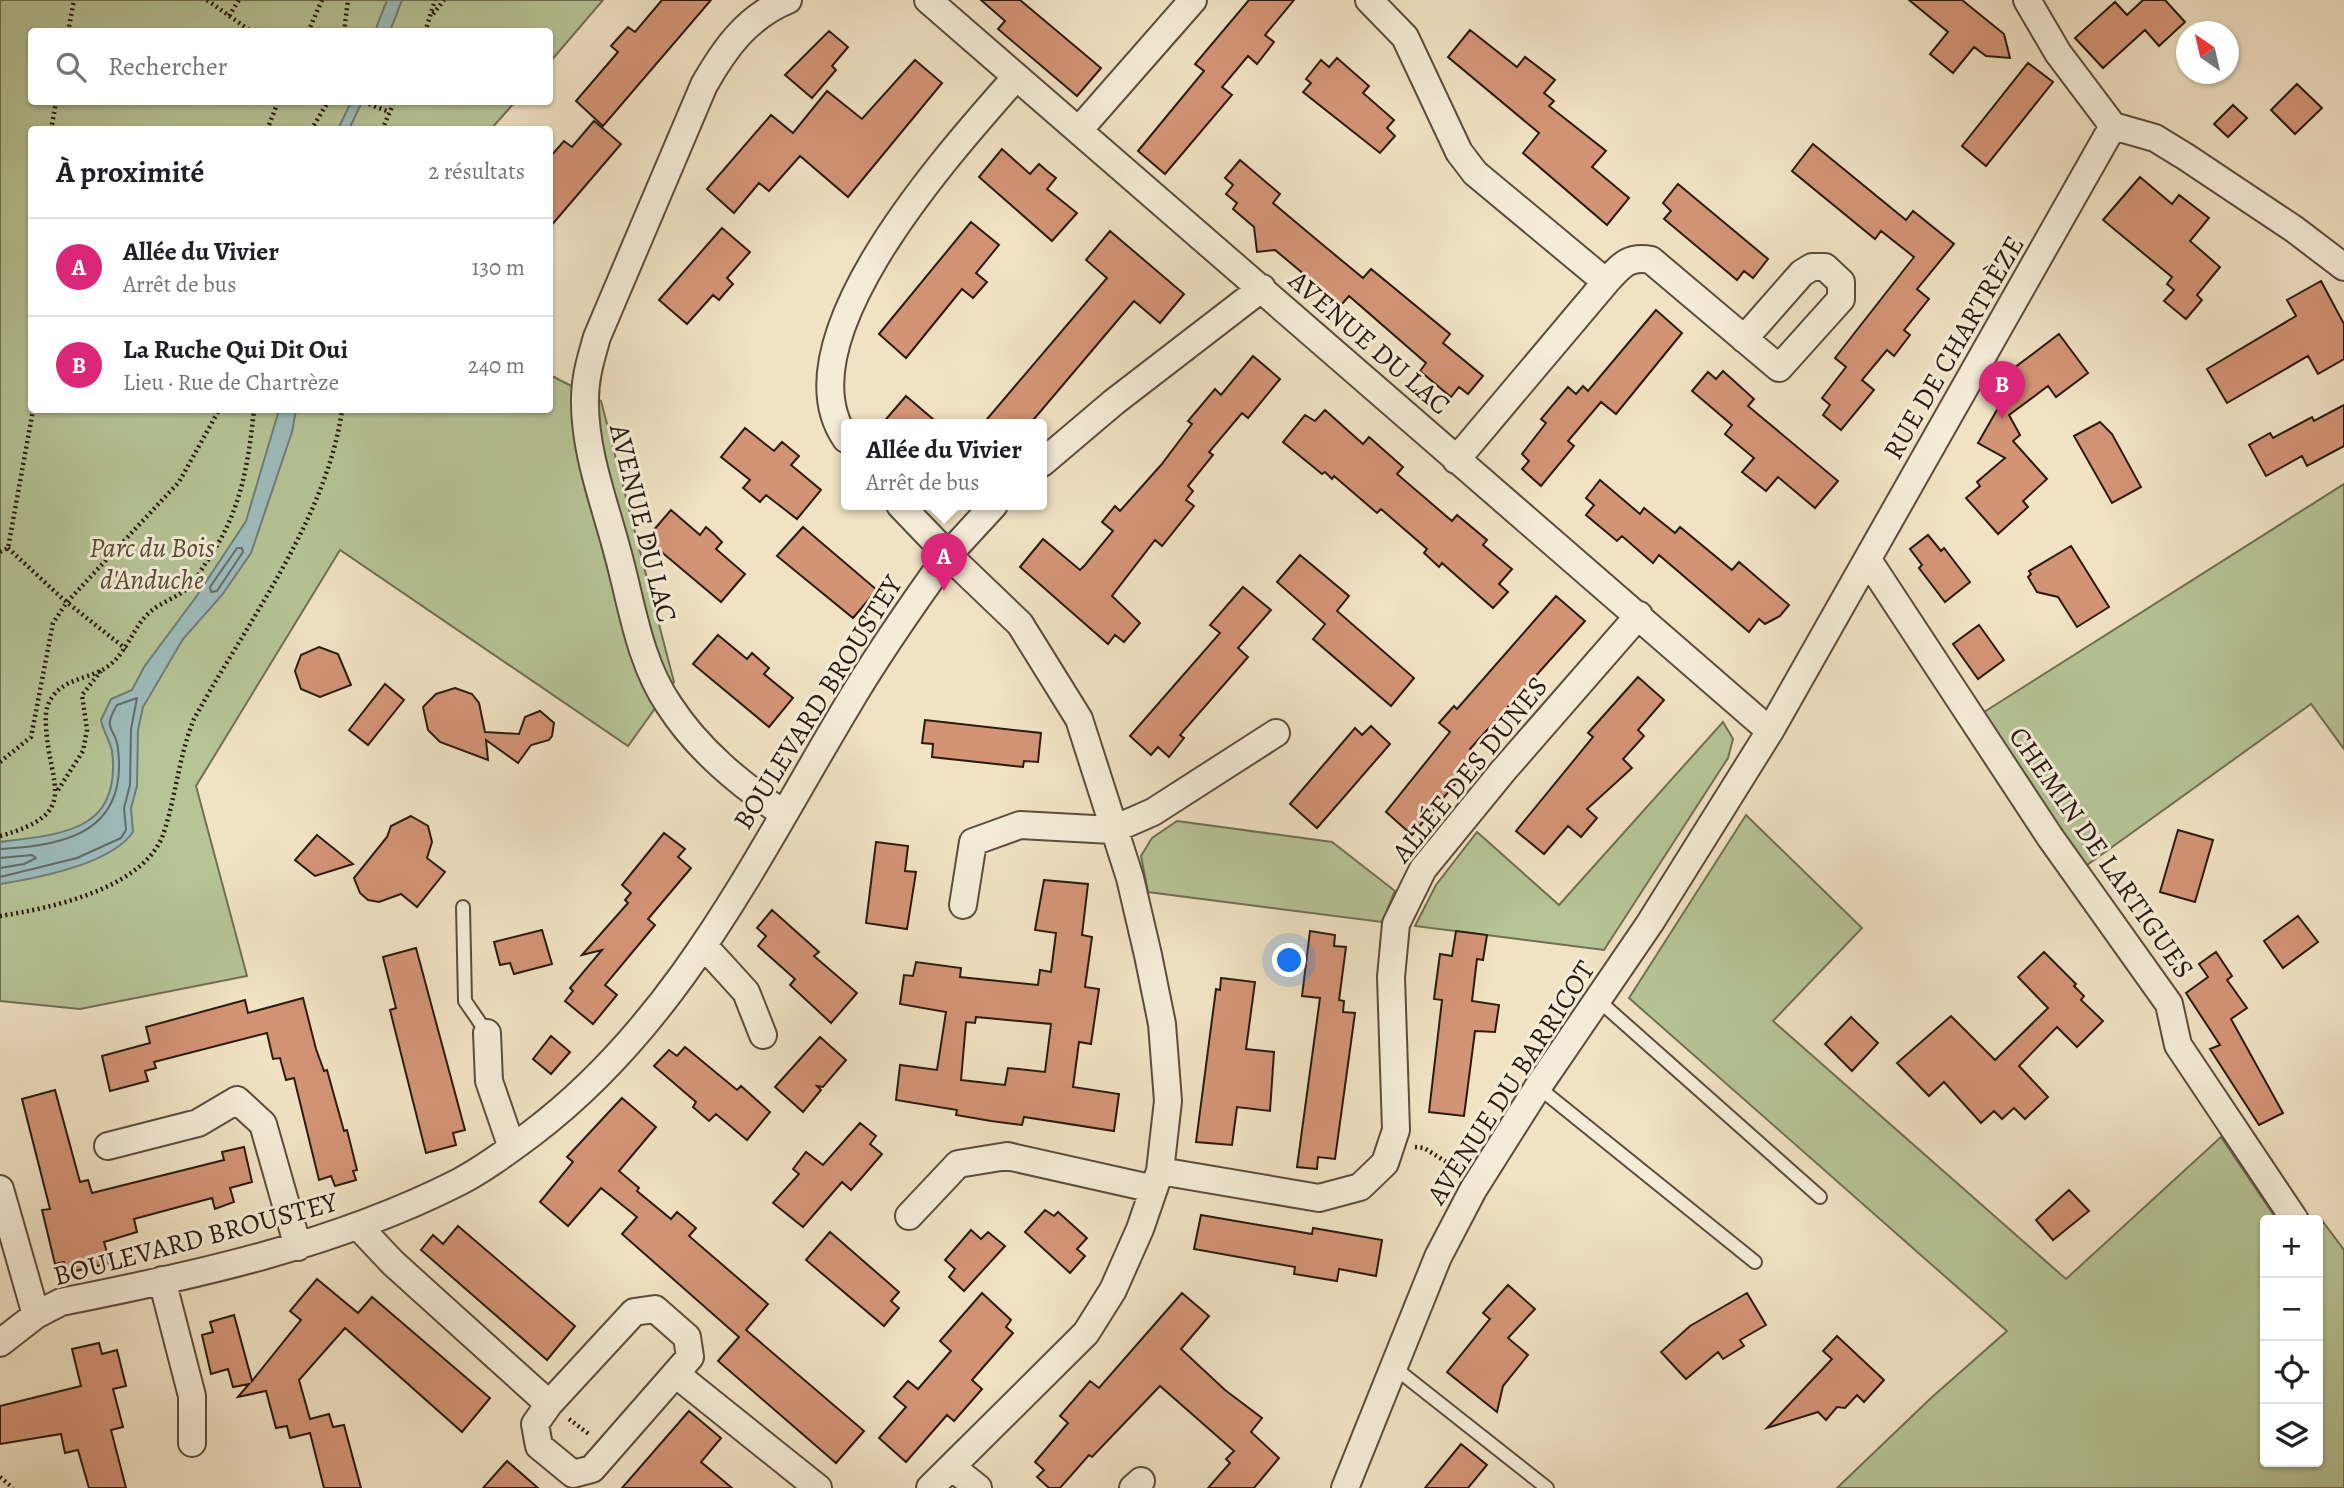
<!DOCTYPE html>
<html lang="fr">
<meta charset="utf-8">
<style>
:root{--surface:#fff;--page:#f6f6f6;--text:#202124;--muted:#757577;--line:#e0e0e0;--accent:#db2777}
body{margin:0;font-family:Alegreya,serif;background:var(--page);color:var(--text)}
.controls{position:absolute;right:21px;bottom:21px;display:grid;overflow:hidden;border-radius:7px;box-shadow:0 2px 5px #0004}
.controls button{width:63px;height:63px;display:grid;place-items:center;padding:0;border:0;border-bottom:2px solid var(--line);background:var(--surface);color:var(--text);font:35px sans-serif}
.compass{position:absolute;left:2176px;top:21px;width:63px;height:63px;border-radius:50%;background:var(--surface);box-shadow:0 2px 5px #0004;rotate:326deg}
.you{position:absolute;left:1290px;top:961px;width:24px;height:24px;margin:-18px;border:5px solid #fff;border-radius:50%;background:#1a73e8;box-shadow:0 0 0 10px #1a73e833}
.badge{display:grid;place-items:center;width:46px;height:46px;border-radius:50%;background:var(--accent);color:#fff;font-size:23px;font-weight:700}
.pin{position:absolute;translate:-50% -58px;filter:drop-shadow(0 2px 4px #0008)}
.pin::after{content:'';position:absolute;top:37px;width:24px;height:21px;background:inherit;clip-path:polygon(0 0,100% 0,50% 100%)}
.popup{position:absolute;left:841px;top:419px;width:206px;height:91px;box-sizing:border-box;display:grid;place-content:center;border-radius:7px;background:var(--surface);filter:drop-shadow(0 2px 5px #0005);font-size:23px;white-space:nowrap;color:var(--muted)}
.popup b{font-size:26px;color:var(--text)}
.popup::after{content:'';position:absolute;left:50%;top:100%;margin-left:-14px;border:14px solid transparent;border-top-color:var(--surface)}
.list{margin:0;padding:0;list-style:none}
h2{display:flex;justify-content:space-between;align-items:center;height:91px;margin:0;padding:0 28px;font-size:30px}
h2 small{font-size:23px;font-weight:400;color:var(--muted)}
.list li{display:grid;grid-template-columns:46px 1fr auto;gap:21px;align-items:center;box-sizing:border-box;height:98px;padding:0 28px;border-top:2px solid var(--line)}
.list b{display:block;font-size:26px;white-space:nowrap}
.list p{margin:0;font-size:23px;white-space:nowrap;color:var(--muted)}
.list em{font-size:23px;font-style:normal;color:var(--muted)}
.icon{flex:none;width:38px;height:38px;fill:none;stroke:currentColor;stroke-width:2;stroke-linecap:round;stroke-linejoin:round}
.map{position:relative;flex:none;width:2344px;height:1488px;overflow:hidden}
.search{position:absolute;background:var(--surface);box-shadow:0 2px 5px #0004;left:28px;top:28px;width:525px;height:77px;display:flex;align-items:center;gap:18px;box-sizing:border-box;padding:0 24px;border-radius:7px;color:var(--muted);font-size:26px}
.panel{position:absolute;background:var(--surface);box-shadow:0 2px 5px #0004;left:28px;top:126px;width:525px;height:287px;border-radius:7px}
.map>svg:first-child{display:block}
.green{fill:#b6c496;stroke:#706f53;stroke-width:2}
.water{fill:#9dbcbc;stroke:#6f7b77;stroke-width:2}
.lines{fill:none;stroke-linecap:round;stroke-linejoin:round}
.shore{stroke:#646b66;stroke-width:2}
.building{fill:#d39476;stroke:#2a1a10;stroke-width:2;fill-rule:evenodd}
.lane-casing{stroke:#5c4c3d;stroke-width:16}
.street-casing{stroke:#5c4c3d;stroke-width:30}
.path{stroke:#2a1a10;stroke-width:4.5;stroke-dasharray:2 3.5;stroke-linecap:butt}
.lane{stroke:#f5ecd8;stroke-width:12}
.street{stroke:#f5ecd8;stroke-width:26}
.labels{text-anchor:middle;stroke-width:6;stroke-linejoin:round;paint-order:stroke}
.street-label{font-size:28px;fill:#2a1a10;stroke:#f5ecd8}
.park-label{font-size:28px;font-style:italic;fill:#544d38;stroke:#f5ecd8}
</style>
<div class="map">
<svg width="2344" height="1488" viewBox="0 0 2344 1488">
<rect width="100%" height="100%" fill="#f0e2c3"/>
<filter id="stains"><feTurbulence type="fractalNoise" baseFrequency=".00286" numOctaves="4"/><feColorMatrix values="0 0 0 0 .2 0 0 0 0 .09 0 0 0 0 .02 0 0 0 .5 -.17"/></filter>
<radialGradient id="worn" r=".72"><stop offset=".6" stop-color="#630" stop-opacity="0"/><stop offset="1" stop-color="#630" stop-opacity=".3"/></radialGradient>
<path class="green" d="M0,0H603L550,62V32H32V102H515L491,129L32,130V410H550V375L601,401L674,682L628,746L340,550L196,786L247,976L80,1009L0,1001Z
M2344,484V749L2311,704L2080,870L1984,712Z
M1723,722L1733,739L1728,758L1604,950L1415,926L1436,885L1477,832L1559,905Z
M1746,815L1862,928L1773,1021L2066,1279L2221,1137L2277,1220H2265V1462H2318L2316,1220L2321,1219L2344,1250V1488H1837L1931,1398L2007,1331L1629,998Z
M1177,821L1332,842L1395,891L1382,922L1148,892L1141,856L1152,838Z"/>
<path class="water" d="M387,0H402L390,31H375Z
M351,102H362L349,129H338Z
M279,410H296L292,432L251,553L222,595L183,639L143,707L138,730L137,786L131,808L133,832C111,864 38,878 0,884V842C60,834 122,833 112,751C110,741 103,731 101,720L111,699L132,690L144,667L196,597L246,521Z"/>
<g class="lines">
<path class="shore" d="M237,548H242L243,552L217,591L211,592L210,587Z
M0,849C67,846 128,831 118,749C116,726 101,732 117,705L137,698L131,729L130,785L124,808L126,830L121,838L77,858L0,877
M0,858L32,855L36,858L24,864L0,868"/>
</g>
<path class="building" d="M662,0H711L603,126L576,101L618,52L611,46L628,27L635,32Z
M981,0H1020L1101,68L1077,96L998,29L1005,21Z
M1249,0H1294L1265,35L1274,42L1257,64L1248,56L1222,87L1232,95L1165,174L1138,151L1204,71L1195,64Z
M1909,0H1962L2004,34L2010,58L1986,56L1974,47L1953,73L1930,54L1948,32Z
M2143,0H2165L2185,22L2159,46L2145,30L2103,68L2075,38L2115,2L2127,15Z
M1470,30L1517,67L1525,57L1555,80L1544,93L1554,101L1549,106L1606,151L1592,167L1629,198L1607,225L1523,153L1539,133L1448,57Z
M829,31L848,47L832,66L836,70L812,98L785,75Z
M1337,58L1369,86L1363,93L1394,120L1387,128L1395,136L1380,153L1303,92L1311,83L1306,79L1321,60L1329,67Z
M915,60L942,83L848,197L800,156L769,191L759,183L734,213L707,189L771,115L793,133L827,91L862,119Z
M2028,63L2053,82L1986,166L1962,146Z
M2297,84L2322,108L2295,134L2271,110Z
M2233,105L2247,118L2228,137L2214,124Z
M594,121L621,144L550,227V157L564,141L572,147Z
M1813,144L1906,220L1913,211L1954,244L1917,289L1929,299L1904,330L1910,335L1894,356L1887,350L1862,380L1874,390L1841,430L1823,415L1830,405L1822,398L1846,367L1835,358L1914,257L1881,231L1875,239L1792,171Z
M1002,149L1030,174L1039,164L1047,171L1056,178L1047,189L1077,213L1052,241L979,177Z
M1240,160L1280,194L1273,203L1323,245L1363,278L1371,269L1450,334L1443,343L1483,376L1468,394L1459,387L1451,397L1420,371L1426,363L1349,296L1341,305L1275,250L1257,252L1254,227L1233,209L1237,203L1226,194L1233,185L1225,178Z
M2140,177L2172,204L2179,195L2209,218L2190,241L2220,267L2197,295L2202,300L2186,319L2164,301L2174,290L2167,284L2172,277L2103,220Z
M1678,184L1768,259L1753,278L1744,271L1737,280L1664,219L1671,211L1663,203Z
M971,222L999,245L976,273L987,282L973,298L962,289L906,358L879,334Z
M722,228L750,252L727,278L733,284L724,294L719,300L713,295L687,324L659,300Z
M1110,231L1184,294L1160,323L1134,301L1029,425H982L1107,278L1086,260Z
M2321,281L2344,324V359L2318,374L2308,356L2227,403L2207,369L2296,316L2287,300Z
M1656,310L1682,333L1616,414L1601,402L1568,441L1574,446L1541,486L1522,469L1529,461L1522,454L1546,423L1541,419L1568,387L1576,394L1583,386L1588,391Z
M2059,334L2088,373L2056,397L2048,386L2009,415L2020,435L2013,441L2047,479L2023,501L2028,507L1998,534L1966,498L1980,486L1977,482L2005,458L1978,443L2018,373L2014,368Z
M1253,356L1280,379L1248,418L1242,413L1209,452L1213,455L1188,486L1193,491L1186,500L1194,506L1162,546L1155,540L1112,596L1140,623L1124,642L1115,635L1108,644L1020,567L1043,539L1080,570L1085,565L1113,531L1102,522L1115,506L1120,511L1161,465L1192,424L1188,421L1215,389L1221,395Z
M1723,371L1754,399L1748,406L1838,481L1815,508L1778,477L1766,491L1742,472L1754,458L1725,434L1732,425L1692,391L1708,372L1716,379Z
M906,396L940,425H881Z
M2344,405V446L2307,466L2302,456L2266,476L2249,445L2270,433L2273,438L2312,417L2314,421Z
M1325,410L1363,444L1369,437L1403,467L1397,474L1452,521L1457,515L1487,540L1483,545L1512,569L1499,584L1508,592L1493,608L1442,563L1439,567L1424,553L1427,549L1381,509L1377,513L1334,476L1332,479L1325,472L1322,474L1283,442L1305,415L1315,421Z
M2100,422L2112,434L2141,487L2112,503L2074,436Z
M745,428L774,451L782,442L799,456L791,465L821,490L797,519L766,495L760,502L743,488L750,480L721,457Z
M1600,480L1640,514L1644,508L1675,533L1680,527L1732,570L1739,562L1789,605L1780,616L1765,624L1759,619L1749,632L1659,555L1653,563L1622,536L1617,541L1586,515L1594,505L1586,498Z
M671,510L700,535L706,527L714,534L722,542L716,549L745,574L721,602L646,539Z
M803,527L877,590L853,618L777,556Z
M1928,535L1941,551L1944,548L1970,582L1945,602L1919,568L1922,565L1910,549Z
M2071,546L2109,607L2077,627L2058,597L2037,592L2028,577L2031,574L2029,571Z
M1300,555L1349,596L1337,611L1414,678L1391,706L1313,639L1325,624L1277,582Z
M1243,587L1271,610L1238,648L1248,657L1180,735L1184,738L1169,757L1158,747L1151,755L1130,736L1220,633L1210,625Z
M1556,596L1585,621L1470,749L1478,757L1412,835L1386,812L1450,732L1439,723L1454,706L1457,709Z
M1979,625L2004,660L1978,679L1953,644Z
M718,635L747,659L752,653L769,668L764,674L793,698L769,727L693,664Z
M319,647L338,654L351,685L320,697L301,689L295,671L301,655Z
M1638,677L1664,700L1638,730L1644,736L1623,759L1632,768L1587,809L1597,818L1581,837L1568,826L1544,854L1516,831L1593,737L1588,733Z
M385,684L404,700L368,745L349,730Z
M455,688L472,694L479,703L485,732L519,734L525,717L540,711L554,723L552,736L549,740L531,745L518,763L486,740L488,760L440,742L428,730L423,707L436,694Z
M925,720L1041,733L1038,762L1024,761L1023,767L932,757L933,744L922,743Z
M1371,726L1390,744L1317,828L1290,804L1355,728L1362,735Z
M411,816L428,826L432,842L427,858L445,872L417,907L401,894L379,902L368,900L360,893L354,878L387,837L391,826Z
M2178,830L2213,840L2195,902L2160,892Z
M664,833L685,849L678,857L691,868L648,919L655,925L605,985L617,995L593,1024L565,1001L573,991L570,988L602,950L582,955L628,903L625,900L631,893L622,885Z
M317,835L353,864L315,876L295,860Z
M876,842L908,846L905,871L916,872L907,929L866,923Z
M1044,880L1088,884L1082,935L1092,937L1085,987L1099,989L1091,1044L1079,1042L1073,1087L1119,1094L1114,1131L1024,1117L1022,1125L991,1121L956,1115L957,1110L896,1100L900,1065L937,1070L946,1012L900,1004L904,975L913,976L916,962L961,968L960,977L1038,985L1040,970L1051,972L1056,933L1035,930ZM976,1017L1051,1024L1045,1072L1008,1068L1005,1085L961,1080L966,1022L975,1023Z
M772,910L819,952L814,956L857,993L831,1023L790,985L795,979L758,946L766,936L757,928Z
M2298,916L2318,942L2283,968L2264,941Z
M542,930L552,964L514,974L510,963L500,965L494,942Z
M1310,931L1335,935L1334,946L1346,947L1339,1000L1344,1001L1343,1012L1355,1013L1335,1159L1318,1157L1317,1169L1297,1167L1320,998L1302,996Z
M1456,931L1487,935L1483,960L1477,959L1472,1001L1499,1005L1495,1032L1475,1031L1464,1116L1429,1112L1442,1000L1434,999L1440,954L1452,956Z
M416,948L465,1130L453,1133L456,1145L426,1153L390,1010L396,1008L383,957Z
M2044,952L2076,984L2074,986L2084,996L2081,1000L2103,1021L2077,1047L2057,1027L2019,1066L2048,1097L2025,1119L2014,1108L2002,1119L1994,1111L1981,1123L1944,1082L1929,1096L1897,1063L1951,1016L1995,1060L2048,1008L2018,977Z
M2216,952L2232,976L2227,980L2247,1008L2231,1019L2283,1113L2259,1125L2210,1049L2220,1045L2186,993L2208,977L2199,964Z
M1221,978L1255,982L1246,1049L1274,1052L1270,1111L1237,1107L1232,1145L1196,1142L1216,989L1220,990Z
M303,998L316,1049L324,1071L327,1070L344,1131L347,1130L357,1170L353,1171L356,1180L335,1186L331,1176L319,1180L294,1078L286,1080L280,1058L273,1059L267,1033L154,1062L156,1068L145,1071L148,1081L110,1091L102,1056L150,1043L146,1027L245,1000L248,1013Z
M1851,1017L1878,1043L1852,1071L1825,1044Z
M551,1036L570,1052L551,1074L533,1059Z
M820,1037L846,1060L823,1087L817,1086L821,1090L803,1112L775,1087Z
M685,1047L737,1090L741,1086L770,1112L747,1140L716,1114L709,1121L693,1107L696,1102L654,1066L669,1050L677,1056Z
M55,1090L80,1182L88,1180L92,1193L224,1160L222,1152L244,1147L252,1182L230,1188L234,1202L215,1209L212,1198L134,1219L137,1232L104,1242L110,1263L67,1273L64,1262L55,1264L49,1239L42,1210L50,1209L22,1099Z
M622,1098L656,1127L619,1171L639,1188L637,1191L671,1219L677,1212L696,1228L689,1236L768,1304L746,1330L864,1431L836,1463L718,1361L739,1337L622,1234L637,1217L601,1188L568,1226L540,1202L573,1162L567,1157Z
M860,1123L876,1136L870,1144L882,1154L851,1190L842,1182L803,1227L773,1203L799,1174L793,1169L806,1152L823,1165Z
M2069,1190L2089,1211L2053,1240L2036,1220Z
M1045,1210L1054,1216L1058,1212L1087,1238L1077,1249L1085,1256L1070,1273L1025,1232Z
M1201,1215L1312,1234L1313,1228L1382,1240L1376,1276L1339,1269L1337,1281L1294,1274L1295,1267L1194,1249Z
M458,1226L575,1326L547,1360L421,1250L433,1235L443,1244Z
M971,1230L981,1239L988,1232L1005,1246L964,1291L949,1277L955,1269L945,1260Z
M830,1232L899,1292L891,1301L899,1308L884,1326L806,1260Z
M317,1279L358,1313L372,1297L490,1398L462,1432L345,1328L299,1380L310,1419L329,1414L333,1427L344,1425L361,1488H324L310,1433L290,1438L287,1426L276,1428L266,1391L238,1397L249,1384L233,1387L228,1369L211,1374L202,1335L213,1332L210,1322L234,1315L252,1381L301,1320L290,1311Z
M1508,1285L1535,1309L1508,1338L1528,1355L1503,1386L1497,1412L1447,1372L1490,1319L1483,1313Z
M982,1293L1011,1320L1006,1327L1013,1333L972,1380L982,1389L954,1421L947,1415L906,1462L879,1438L906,1407L894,1397L908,1381L918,1389L951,1351L940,1341Z
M1182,1293L1209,1316L1181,1349L1225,1390L1262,1418L1251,1432L1279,1458L1254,1488H1208L1230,1463L1226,1459L1234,1451L1160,1386L1092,1457L1089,1455L1060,1488H1049L1037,1477L1044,1470L1035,1462L1068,1423L1060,1416L1090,1381L1099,1388Z
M1747,1293L1766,1325L1740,1340L1744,1346L1723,1359L1718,1352L1686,1379L1661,1352L1690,1326Z
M1837,1336L1884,1380L1864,1402L1857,1395L1845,1408L1837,1407L1826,1420L1818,1412L1767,1428L1832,1359L1823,1351Z
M99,1343L102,1354L117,1350L126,1386L113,1389L123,1427L111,1430L126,1488H89L78,1450L65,1453L61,1434L0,1444V1406L81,1386L72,1349Z
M689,1411L721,1438L701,1462L732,1488H622Z
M1461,1444L1487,1465L1468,1488H1425Z
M507,1461L538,1488H483Z"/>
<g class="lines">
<g class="lane-casing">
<path id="lane" d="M463,907L465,1001L487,1033
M1598,1000L1820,1197
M1538,1087L1755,1262
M1395,1368L1547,1488"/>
</g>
<g class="street-casing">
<path id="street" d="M928,0L1770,731
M1369,0L1405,37L1459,152L1475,173L1606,282C1620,267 1628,255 1651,260L1779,368L1841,299V282L1825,267H1812L1802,273L1744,339
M2027,0L2058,53L2113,126
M2113,126L2155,138L2186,157L2294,229L2344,267
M1079,130L1193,0
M846,439C777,340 954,148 1016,77
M1456,460L1606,282
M1042,463L1114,402L1262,288
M900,505L948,555L994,505
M1868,560L2050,837L2169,1004L2178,1045L2295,1220
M784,814C740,784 698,750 669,705C639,661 632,605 618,554C605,504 584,451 585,399C585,377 591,358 597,337L704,85C725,48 747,17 788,0
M963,905L973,842L1020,825L1112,830L1153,812L1276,733
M705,947L746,992L763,1035
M487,1033L489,1081L512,1148
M108,1146L198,1123L237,1100L263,1124L298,1247
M1160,1171L1319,1198L1360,1187L1385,1163L1396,1130L1391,977L1396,924L1423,869L1503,771L1639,615
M0,1189L36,1315
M909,1216L958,1164L1007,1156L1154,1189
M359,1227L393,1263L549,1404
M162,1280L192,1396V1443
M655,1309L687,1337L690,1357L592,1469L573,1474L539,1446L535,1424L549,1404L634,1312Z
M0,1343L36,1315L61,1302C197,1275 335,1245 459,1182C484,1169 508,1151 531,1134C677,1024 754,862 846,708C877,655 912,605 948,555L1020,624L1079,719L1130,878L1148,955L1162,1024L1168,1101L1160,1171L1140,1229L1113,1290L1086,1333L930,1488
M677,1375L818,1488
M953,1468L978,1488
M1133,1488L1141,1481
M1345,1488L1438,1257L1473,1190L1538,1087L1650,923L1770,731L2113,126"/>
</g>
<path class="path" d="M207,0L252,32
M433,14L444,0
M229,16L239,0
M68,32L74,0
M308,32L322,0
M344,32L348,0
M425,32L435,0
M364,102L389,112
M51,130L56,102
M267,130L278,102
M311,130L328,102
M382,130L394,102
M8,548L64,600L126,649
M0,552L8,548L33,410
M0,762L31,737L53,623L67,602L179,482L219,410
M58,790L83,751L87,730L82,695L101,671
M0,836C82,813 49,787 46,726C45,715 46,705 53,696C68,676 95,679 112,663C128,649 134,626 150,612C161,602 179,597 190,586C197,579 202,568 208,560C241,511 248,466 254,410
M0,916C52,908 146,888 164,832C176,795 179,756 194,719C246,624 327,518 342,410
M1415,1147L1424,1148L1456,1168
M569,1419L590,1435
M0,1477L13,1488"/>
<use href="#lane" class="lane"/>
<use href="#street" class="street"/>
</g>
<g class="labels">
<g class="street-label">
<text transform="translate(1370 342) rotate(41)" y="10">AVENUE DU LAC</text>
<text transform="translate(1953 347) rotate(-60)" y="10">RUE DE CHARTRÈZE</text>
<text transform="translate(644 523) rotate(76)" y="10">AVENUE DU LAC</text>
<text transform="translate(817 702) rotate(-58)" y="10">BOULEVARD BROUSTEY</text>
<text transform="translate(1469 769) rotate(-51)" y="10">ALLÉE DES DUNES</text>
<text transform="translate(2102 852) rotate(55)" y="10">CHEMIN DE LARTIGUES</text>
<text transform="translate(1510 1082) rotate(-57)" y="10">AVENUE DU BARRICOT</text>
<text transform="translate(195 1238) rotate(-15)" y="10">BOULEVARD BROUSTEY</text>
</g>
<g class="park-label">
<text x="152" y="557">Parc du Bois<tspan x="152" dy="32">d'Anduche</tspan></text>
</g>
</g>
<rect width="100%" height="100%" filter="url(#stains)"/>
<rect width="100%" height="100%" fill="url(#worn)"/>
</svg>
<div class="controls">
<button>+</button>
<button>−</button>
<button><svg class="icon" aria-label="locate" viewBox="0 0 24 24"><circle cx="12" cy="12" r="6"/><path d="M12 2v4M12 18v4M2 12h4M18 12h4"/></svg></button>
<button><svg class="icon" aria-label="layers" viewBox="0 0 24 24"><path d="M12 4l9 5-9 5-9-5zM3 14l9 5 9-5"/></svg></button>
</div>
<svg class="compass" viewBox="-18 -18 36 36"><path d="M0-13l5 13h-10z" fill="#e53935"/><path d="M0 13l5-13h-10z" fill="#757577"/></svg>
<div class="you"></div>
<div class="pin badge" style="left:944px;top:591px">A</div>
<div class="popup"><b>Allée du Vivier</b>Arrêt de bus</div>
<div class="pin badge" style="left:2002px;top:419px">B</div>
<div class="search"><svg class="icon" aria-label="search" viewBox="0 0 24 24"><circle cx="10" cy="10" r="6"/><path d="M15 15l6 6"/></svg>Rechercher</div>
<section class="panel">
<h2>À proximité<small>2 résultats</small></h2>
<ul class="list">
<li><span class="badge">A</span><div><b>Allée du Vivier</b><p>Arrêt de bus</p></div><em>130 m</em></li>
<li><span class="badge">B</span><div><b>La Ruche Qui Dit Oui</b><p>Lieu · Rue de Chartrèze</p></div><em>240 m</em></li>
</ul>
</section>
</div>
